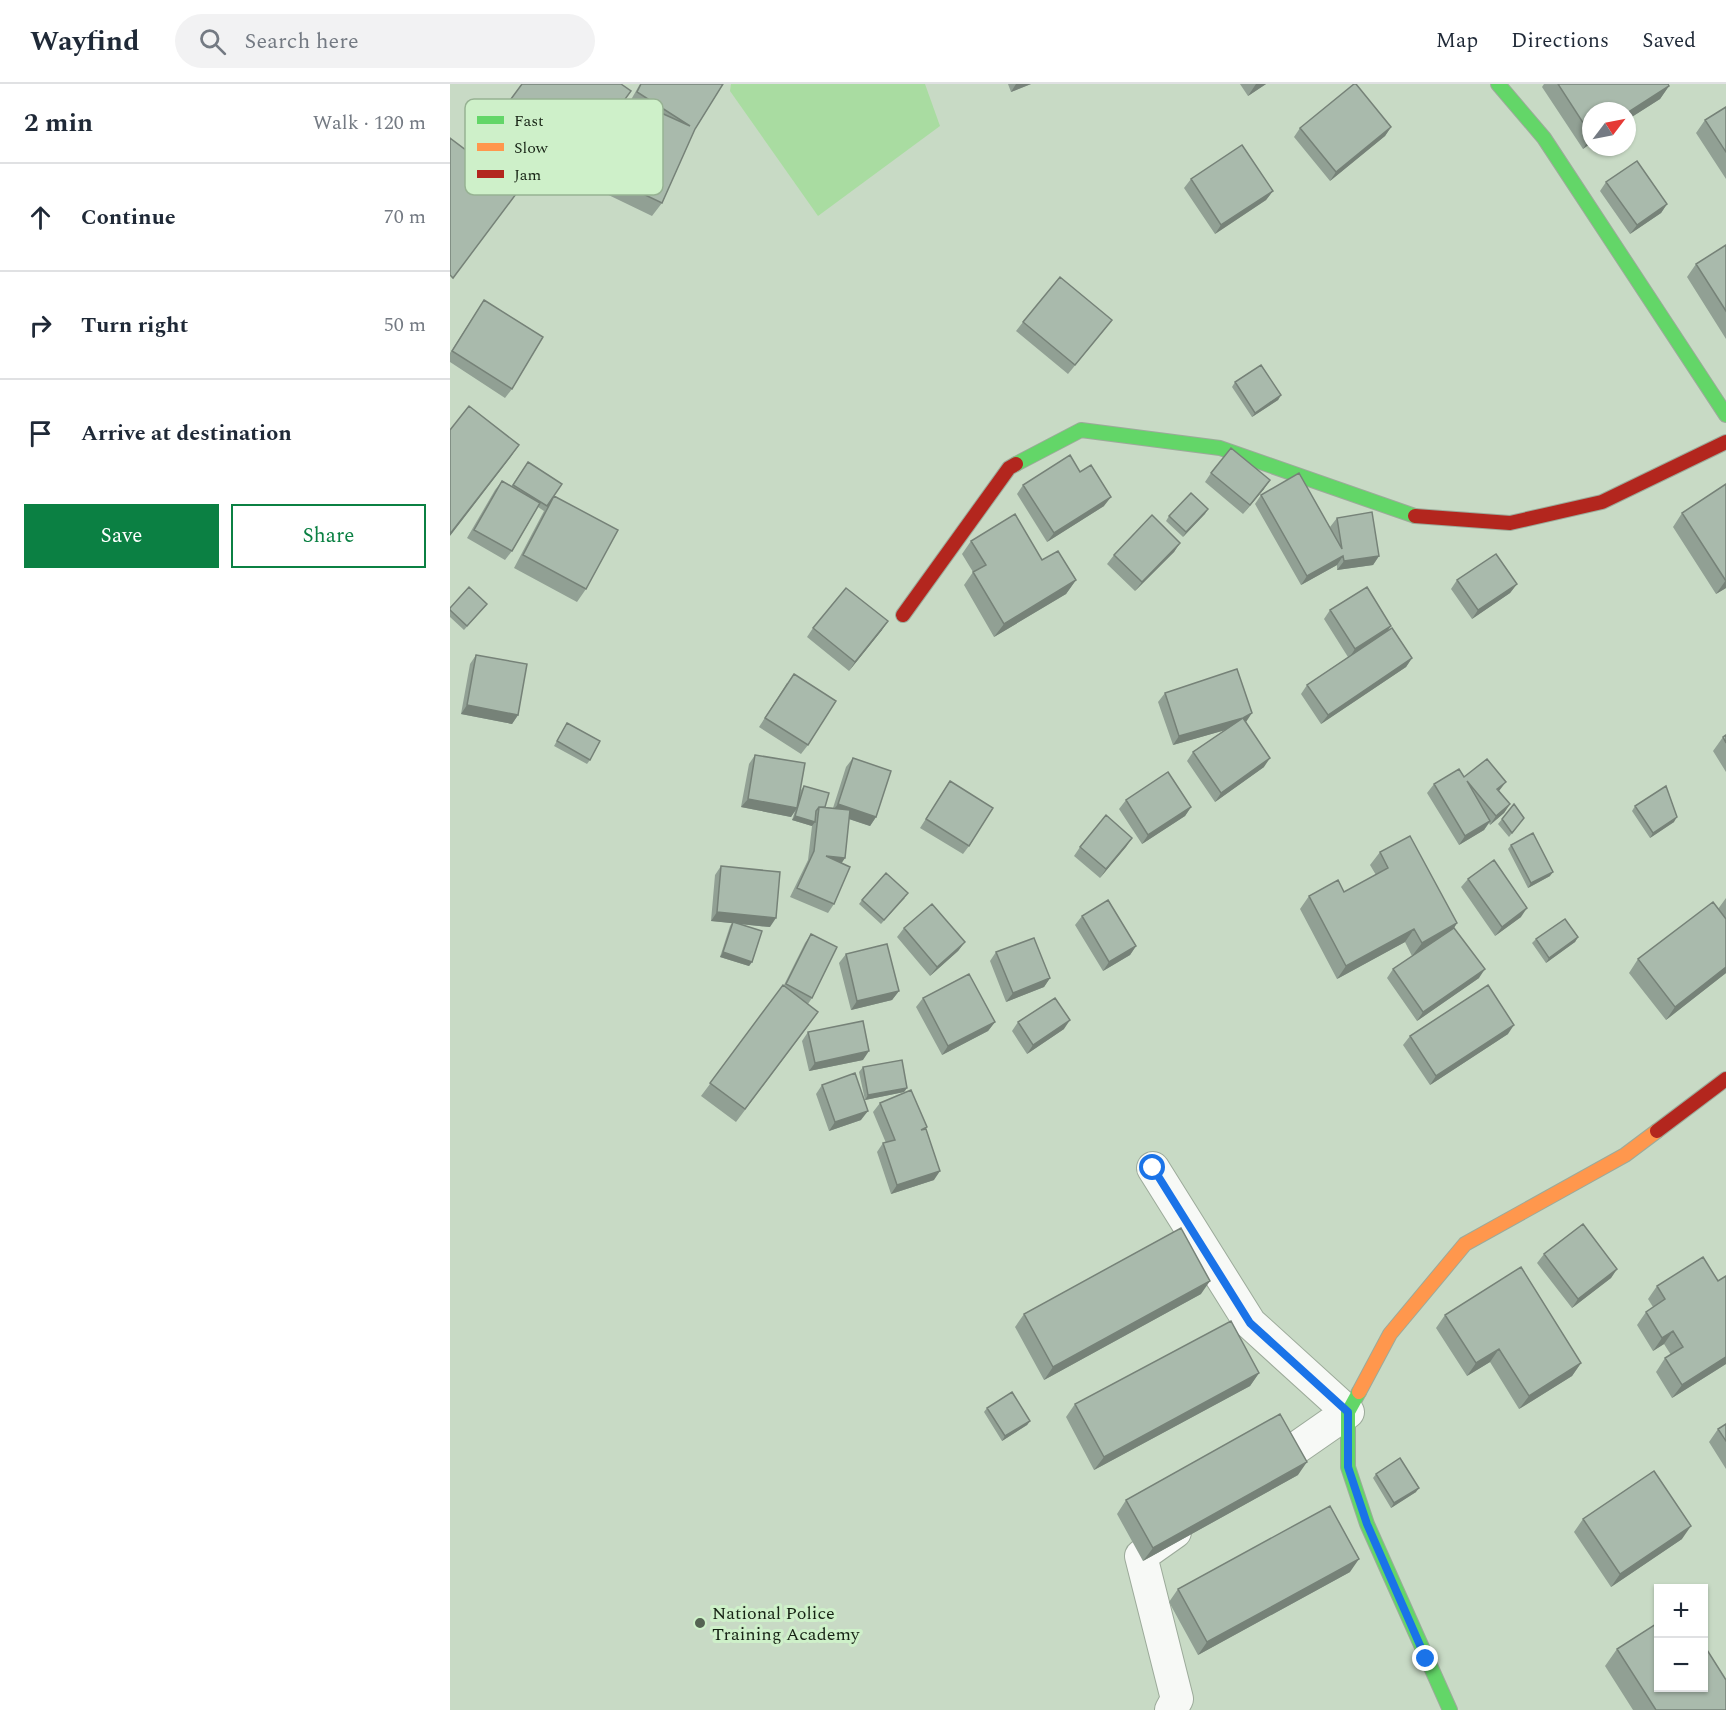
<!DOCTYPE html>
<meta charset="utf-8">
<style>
:root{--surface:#fff;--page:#f2f2f3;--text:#1f2937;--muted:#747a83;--line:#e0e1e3;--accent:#0b8043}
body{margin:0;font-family:Spectral,serif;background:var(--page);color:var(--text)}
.controls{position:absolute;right:18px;bottom:18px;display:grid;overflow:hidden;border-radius:0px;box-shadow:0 2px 4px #0004}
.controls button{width:54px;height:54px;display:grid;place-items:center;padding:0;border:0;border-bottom:2px solid var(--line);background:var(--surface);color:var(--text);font:30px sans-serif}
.compass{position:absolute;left:1132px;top:18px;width:54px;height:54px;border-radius:50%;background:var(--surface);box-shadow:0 2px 4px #0004;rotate:58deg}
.stop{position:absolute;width:18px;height:18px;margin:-14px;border:4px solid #1a73e8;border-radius:50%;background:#fff}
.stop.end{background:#1a73e8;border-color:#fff;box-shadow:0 2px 6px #0008}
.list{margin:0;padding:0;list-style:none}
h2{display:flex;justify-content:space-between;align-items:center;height:78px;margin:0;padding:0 24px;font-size:26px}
h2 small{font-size:20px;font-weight:400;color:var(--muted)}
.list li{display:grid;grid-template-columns:39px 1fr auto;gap:18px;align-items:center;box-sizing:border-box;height:108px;padding:0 24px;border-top:2px solid var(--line)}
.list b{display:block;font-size:22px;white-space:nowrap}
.list em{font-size:20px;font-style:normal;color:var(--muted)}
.actions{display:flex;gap:12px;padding:18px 24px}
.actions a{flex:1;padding:14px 0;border:2px solid var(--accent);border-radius:0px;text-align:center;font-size:21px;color:var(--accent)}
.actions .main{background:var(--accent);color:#fff}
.icon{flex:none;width:33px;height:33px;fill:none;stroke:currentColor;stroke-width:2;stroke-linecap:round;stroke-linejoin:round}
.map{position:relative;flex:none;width:1276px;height:1626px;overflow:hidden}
header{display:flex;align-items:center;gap:36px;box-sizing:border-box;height:84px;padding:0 30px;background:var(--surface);border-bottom:2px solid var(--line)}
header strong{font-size:28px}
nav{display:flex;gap:33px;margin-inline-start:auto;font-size:21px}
.search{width:420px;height:54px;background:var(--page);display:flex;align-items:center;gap:15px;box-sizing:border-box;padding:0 21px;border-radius:33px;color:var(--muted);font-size:22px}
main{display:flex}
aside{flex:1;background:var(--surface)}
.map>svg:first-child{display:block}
.green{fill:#a9dca1}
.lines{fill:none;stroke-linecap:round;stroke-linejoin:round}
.street-casing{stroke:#9caa9a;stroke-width:34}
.fast-casing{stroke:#9caa9a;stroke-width:16}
.slow-casing{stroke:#9caa9a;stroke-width:16}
.jam-casing{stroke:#9caa9a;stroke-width:16}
.street{stroke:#f7f9f6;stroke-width:32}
.fast{stroke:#63d668;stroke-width:14}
.slow{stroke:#ff974d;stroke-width:14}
.jam{stroke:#b3261e;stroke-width:14}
.wall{fill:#91a094}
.shaded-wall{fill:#768278}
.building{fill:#a9baac;stroke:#768278;stroke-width:1.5}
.route{stroke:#1a73e8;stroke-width:8}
.poi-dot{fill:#556353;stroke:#cef0c9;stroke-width:2}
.labels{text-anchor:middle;stroke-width:6;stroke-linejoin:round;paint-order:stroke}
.poi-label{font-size:18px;fill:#172315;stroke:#cef0c9;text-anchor:start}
.key{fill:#cef0c9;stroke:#97b293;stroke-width:1.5}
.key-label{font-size:16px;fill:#172315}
</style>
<header>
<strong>Wayfind</strong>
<div class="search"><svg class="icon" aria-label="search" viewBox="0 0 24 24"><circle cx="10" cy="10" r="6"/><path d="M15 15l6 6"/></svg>Search here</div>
<nav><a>Map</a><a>Directions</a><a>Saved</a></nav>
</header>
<main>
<aside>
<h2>2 min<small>Walk · 120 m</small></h2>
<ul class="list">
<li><svg class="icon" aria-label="ahead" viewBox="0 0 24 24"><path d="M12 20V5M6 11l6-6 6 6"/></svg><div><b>Continue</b></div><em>70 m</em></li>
<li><svg class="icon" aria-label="right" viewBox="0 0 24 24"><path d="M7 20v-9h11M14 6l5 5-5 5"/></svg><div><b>Turn right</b></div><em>50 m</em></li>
<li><svg class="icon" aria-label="arrive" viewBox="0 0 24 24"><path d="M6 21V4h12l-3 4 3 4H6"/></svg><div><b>Arrive at destination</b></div></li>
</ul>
<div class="actions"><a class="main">Save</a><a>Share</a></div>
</aside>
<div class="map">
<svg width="1276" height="1626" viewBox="0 0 1276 1626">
<rect width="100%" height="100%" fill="#c8dac5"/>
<path class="green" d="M281,0H475L490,42L368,132L280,7Z"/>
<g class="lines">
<g class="street-casing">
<path id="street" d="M703,1084L800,1239L898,1328L813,1387
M721,1626L727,1615L691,1472L725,1448"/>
</g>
<g class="fast-casing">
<path id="fast" d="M1048,0L1094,54L1276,331
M566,380L631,346L770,364L965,432
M909,1308L898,1328V1383L917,1440L1000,1626"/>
</g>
<g class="slow-casing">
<path id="slow" d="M909,1308L940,1250L1015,1160L1175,1071L1207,1047"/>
</g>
<g class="jam-casing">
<path id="jam" d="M965,432L1060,439L1152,418L1276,358
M453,531L559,384L566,380
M1207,1047L1276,995"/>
</g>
<use href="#street" class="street"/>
<use href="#fast" class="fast"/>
<use href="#slow" class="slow"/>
<use href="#jam" class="jam"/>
</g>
<path class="wall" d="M72,0L181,7L123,87L49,32Z
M190,0H273L245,45L212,119L202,132L144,104L178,31L182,24L178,21Z
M558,0H581L561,8Z
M790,0H816L798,12Z
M1094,0H1218L1219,2L1210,15L1177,36V27H1141V59L1133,65L1092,3Z
M1276,23V95L1246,49L1255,36Z
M941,43L935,52L880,97L844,53L850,44Z
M741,95L823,107L816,116L765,150L734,104Z
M1156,98L1217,120L1211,129L1180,150L1150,107Z
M1276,161V255L1237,193L1246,180Z
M34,216L62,305L55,314L0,278V269Z
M573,238L655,245L618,290L566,247Z
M785,298L831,311L828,316L802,333L782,303Z
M78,378L104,412L136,505L127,518L64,484L94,427L88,423L62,467L55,476L17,454L45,406L52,397L61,403Z
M630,388L654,422L597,458L567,410L573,401Z
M761,389L814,405L793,430L755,398Z
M1276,400V504L1266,510L1223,443L1232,429Z
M811,411L881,446L880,443L887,434L929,472L923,481L887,486V481L851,501L805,420Z
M758,425L733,453L716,437L719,432Z
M521,457L592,476L626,496L616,510L544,553L514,501L523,488L512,470Z
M730,459L724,468L685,507L657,480L664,471Z
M1007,496L1067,500L1060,509L1022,535L1001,505Z
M37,520L14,546L0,533V524Z
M880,526L939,546L962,574L956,583L871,640L851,610L857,601L898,573L874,535Z
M363,544L432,546L399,587L357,553Z
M26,571L68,631L62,640L11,630L20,580Z
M337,599L358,661L351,670L309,643Z
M715,609L795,638L814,683L765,718L737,677L743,668L775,646L723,661L708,618Z
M117,639L140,676L137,680L104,662Z
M1276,651V688L1263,667L1273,653Z
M305,671L349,712L351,706L354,702L375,723L383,724L396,683L403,674L426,733L420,742L399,735L395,774L391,779L384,820L378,829L340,813L358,776L362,742L342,736L345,727L341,733L291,723L299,680Z
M1014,693L1049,707L1060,720L1054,729L1040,741L1039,739L1034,746L1009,761L977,709L984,700Z
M500,697L519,762L513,770L470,744Z
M676,716L741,723L735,732L692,760L669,725Z
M1185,722L1224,738L1200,754L1182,727Z
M1074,734L1059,753L1048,740L1052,735Z
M682,754L650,794L624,772L630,763Z
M1061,761L1100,792L1078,804L1058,765Z
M930,768L1007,839L1004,844L1029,894L967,937L937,894L943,885L967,869L962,872L955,858L887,895L850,825L859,812L894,808L926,791L920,781Z
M271,782L320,843L289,840L302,878L299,882L270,873L280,842L282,839L261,837L265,791Z
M1018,795L1071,833L1045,852L1011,803Z
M455,814L431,840L409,820L412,816Z
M1276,814V889L1216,936L1179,889L1188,875L1268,825Z
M632,832L686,862L680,871L653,887L625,841Z
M454,844L515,858L508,867L480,892L447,853Z
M361,850L362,914L358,920L359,941L286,1038L251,1012L334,901L355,859Z
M1128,853L1125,858L1096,879L1082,859L1086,855Z
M546,868L600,894L594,903L556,918L540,877Z
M396,870L449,907L442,916L401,926L389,879Z
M473,914L545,938L538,947L492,971L466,923Z
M568,938L614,945L577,970L562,947Z
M358,948L413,976L359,987L352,957Z
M1058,950L980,1001L953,961L960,952Z
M413,983L457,1004L454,1008L415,1016L409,988Z
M372,1001L411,1036L379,1047L366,1010Z
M430,1019L476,1045L484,1096L441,1110L427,1068L433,1059H436L423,1028Z
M1094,1170L1167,1185L1161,1194L1122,1224L1087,1179Z
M1276,1192V1280L1222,1314L1206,1288L1215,1274L1221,1271L1214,1260L1203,1267L1187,1241L1196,1228L1203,1223L1198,1215L1207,1202L1268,1197Z
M751,1210L594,1296L565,1243L574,1230Z
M995,1231L1131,1279L1122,1292L1069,1325L1040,1278L1017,1292L986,1244Z
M809,1289L800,1302L644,1386L616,1333L625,1320Z
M537,1324L580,1337L577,1341L552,1357L534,1328Z
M1276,1340V1385L1259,1358L1268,1345Z
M926,1390L966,1408L941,1424L923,1394Z
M848,1391L693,1477L667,1430L676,1416Z
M1133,1435L1232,1455L1161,1503L1124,1448Z
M900,1488L748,1571L719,1518L728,1505Z
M1167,1565L1276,1626H1183L1155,1582Z"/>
<path class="shaded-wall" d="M566,0H581L561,8Z
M806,0H816L798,12Z
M1219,2L1210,15L1177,36V29Z
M941,43L935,52L880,97L886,88Z
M1141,53V59L1133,65Z
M823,107L816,116L765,150L771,141Z
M1217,120L1211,129L1180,150L1187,141Z
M831,311L828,316L802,333L805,329Z
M69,361L60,374L0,452V450Z
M820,396L814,405L793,430L800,421Z
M661,413L654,422L597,458L604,449Z
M758,425L755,430L733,453L736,448Z
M730,459L724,468L685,507L692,498Z
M893,472L887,481L851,501L857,492Z
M929,472L923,481L887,486L894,477Z
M626,496L616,510L544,553L554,540Z
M1276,496V504L1266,510Z
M1067,500L1060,509L1022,535L1028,526Z
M438,537L432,546L399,587L405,578Z
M941,542L935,551L899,574L905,565Z
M962,574L956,583L871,640L878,631Z
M17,621L68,631L62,640L11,630Z
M802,629L796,638L786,643L723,661L729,652Z
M820,674L814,683L765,718L771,709Z
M1056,698L1049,707L1047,705Z
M298,715L347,724L341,733L291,723Z
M388,720L426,733L420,742L381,729Z
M1060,720L1054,729L1040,741L1046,732Z
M741,723L735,732L692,760L698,751Z
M345,732L365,738L362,742L342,736Z
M1227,733L1224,738L1200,754L1203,749Z
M1040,737L1034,746L1009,761L1015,752Z
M682,754L676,763L650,794L656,785Z
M376,772L395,774L389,783Z
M1103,788L1100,792L1078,804L1081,799Z
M1077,824L1071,833L1045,852L1052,843Z
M267,828L326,834L320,843L261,837Z
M1007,839L998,853L962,872L972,859Z
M964,845L955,858L887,895L896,882Z
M1128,853L1125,858L1096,879L1099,874Z
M515,858L508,867L480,892L487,883Z
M686,862L680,871L653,887L659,878Z
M273,868L302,878L299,882L270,873Z
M1276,883V889L1216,936L1225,923Z
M1035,885L1029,894L967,937L973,928Z
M600,894L594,903L556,918L563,909Z
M449,907L442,916L401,926L407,917Z
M620,936L614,945L577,970L583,961Z
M545,938L538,947L492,971L498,962Z
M1064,941L1058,950L980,1001L986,992Z
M419,967L413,976L359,987L365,979Z
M457,1004L454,1008L415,1016L418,1011Z
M418,1027L411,1036L379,1047L385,1038Z
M490,1087L484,1096L441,1110L447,1101Z
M1167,1185L1161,1194L1122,1224L1128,1215Z
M760,1197L751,1210L594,1296L603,1283Z
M1223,1247L1214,1260L1203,1267L1212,1254Z
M1049,1265L1040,1278L1017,1292L1026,1279Z
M1276,1273V1280L1222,1314L1232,1301Z
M1131,1279L1122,1292L1069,1325L1079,1312Z
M809,1289L800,1302L644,1386L654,1373Z
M580,1337L577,1341L552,1357L555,1352Z
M857,1378L848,1391L693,1477L703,1464Z
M969,1404L966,1408L941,1424L944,1419Z
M1241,1442L1232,1455L1161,1503L1170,1490Z
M909,1475L900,1488L748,1571L757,1558Z"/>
<path class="building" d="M72,0H171L181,7L132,74L58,19Z
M191,0H273L245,45L212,119L153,91L187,18L240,42L187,8Z
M904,0H906L941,43L886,88L850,44Z
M1108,0H1218L1219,2L1177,29V27H1141V51Z
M1276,23V68L1255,36Z
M0,54L69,106L3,194L0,191Z
M792,61L823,107L771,141L741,95Z
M1187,77L1217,120L1187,141L1156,98Z
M1276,161V227L1246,180Z
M610,193L662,236L625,281L573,238Z
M34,216L93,253L62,305L2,267Z
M811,281L831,311L805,329L785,298Z
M19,322L69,361L0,450V346Z
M781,364L820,396L800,421L761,389Z
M620,371L630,388L641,381L661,413L604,449L573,401Z
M78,378L112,400L97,422L63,401Z
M849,389L892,465L887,434L922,428L929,472L894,477L893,472L857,492L811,411Z
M52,397L90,419L62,467L24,446Z
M1276,400V497L1232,429Z
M741,409L758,425L736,448L719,432Z
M104,412L168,446L136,505L73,471Z
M565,430L592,476L608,467L626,496L554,540L523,488L536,481L521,457Z
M702,431L730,459L692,498L664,471Z
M1046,470L1067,500L1028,526L1007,496Z
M19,503L37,520L17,542L0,526V524Z
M917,503L941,542L905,565L880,526Z
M396,504L438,537L405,578L363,544Z
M942,544L962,574L878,631L857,601Z
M26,571L77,580L68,631L17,621Z
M787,585L802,629L793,634L729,652L715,609Z
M344,590L386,617L358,661L315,634Z
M793,634L820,674L771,709L743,668Z
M117,639L150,657L140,676L107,657Z
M1276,651V659L1273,653Z
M305,671L355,679L347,724L298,715Z
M403,674L441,687L426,733L388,720Z
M1037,675L1056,698L1047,705L1060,720L1046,732L1017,697L1040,737L1015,752L984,700L1009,685L1014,693Z
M718,688L741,723L698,751L676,716Z
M500,697L543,724L519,762L476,735Z
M354,702L379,709L375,723H369L366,727L365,738L345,732Z
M1216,702L1227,733L1203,749L1185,722Z
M1064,720L1074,734L1062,749L1052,735Z
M369,723L400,726L395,774L376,772L400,783L384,820L347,804L364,767Z
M656,731L682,754L656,785L630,763Z
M1083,749L1103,788L1081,799L1061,761Z
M960,752L1007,839L972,859L964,845L896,882L859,812L888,796L894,808L938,784L930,768Z
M1044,776L1077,824L1052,843L1018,795Z
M271,782L330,788L326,834L267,828Z
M436,789L458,809L434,836L412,816Z
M658,816L686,862L659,878L632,832Z
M1263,818L1276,835V883L1225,923L1188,875Z
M482,820L515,858L487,883L454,844Z
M1115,835L1128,853L1099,874L1086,855Z
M283,838L312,847L302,878L273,868Z
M1004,844L1035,885L973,928L943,885Z
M361,850L387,863L362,914L336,900Z
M584,854L600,894L563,909L546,868Z
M437,860L449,907L407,917L396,870Z
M519,890L545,938L498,962L473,914Z
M333,901L368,928L295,1025L260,999Z
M1038,901L1064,941L986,992L960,952Z
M605,914L620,936L583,961L568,938Z
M413,937L419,967L365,979L358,948Z
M452,976L457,1004L418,1011L413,983Z
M405,989L418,1027L385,1038L372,1001Z
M461,1006L477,1043L471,1046L476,1045L490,1087L447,1101L433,1059L445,1056L430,1019Z
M1133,1140L1167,1185L1128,1215L1094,1170Z
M731,1144L760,1197L603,1283L574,1230Z
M1253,1173L1268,1197L1276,1192V1273L1232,1301L1215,1274L1233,1263L1223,1247L1212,1254L1196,1228L1215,1215L1207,1202Z
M1071,1183L1131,1279L1079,1312L1049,1265L1026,1279L995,1231Z
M781,1237L809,1289L654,1373L625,1320Z
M562,1308L580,1337L555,1352L537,1324Z
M830,1330L857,1378L703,1464L676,1416Z
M1276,1340V1357L1268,1345Z
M950,1374L969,1404L944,1419L926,1390Z
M1204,1387L1241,1442L1170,1490L1133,1435Z
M880,1422L909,1475L757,1558L728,1505Z
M1209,1538V1604H1254V1561L1276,1596V1626H1206L1167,1565Z"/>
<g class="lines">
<path class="route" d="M703,1084L800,1239L898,1328V1383L917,1440L976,1575"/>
</g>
<circle class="poi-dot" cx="250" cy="1539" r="6"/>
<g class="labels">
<g class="poi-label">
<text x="262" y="1535">National Police<tspan x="262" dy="21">Training Academy</tspan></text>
</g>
</g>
<rect x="15" y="15" width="198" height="96" rx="9" class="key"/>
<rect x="27" y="32" width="27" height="8" fill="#63d668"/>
<rect x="27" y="59" width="27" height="8" fill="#ff974d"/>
<rect x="27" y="86" width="27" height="8" fill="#b3261e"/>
<g class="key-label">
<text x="64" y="42">Fast</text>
<text x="64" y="69">Slow</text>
<text x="64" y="96">Jam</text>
</g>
</svg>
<div class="controls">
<button>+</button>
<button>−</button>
</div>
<svg class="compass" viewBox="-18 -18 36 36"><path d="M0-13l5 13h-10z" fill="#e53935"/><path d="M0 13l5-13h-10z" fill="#747a83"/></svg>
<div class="stop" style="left:703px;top:1084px"></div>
<div class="stop end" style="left:976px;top:1575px"></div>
</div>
</main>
